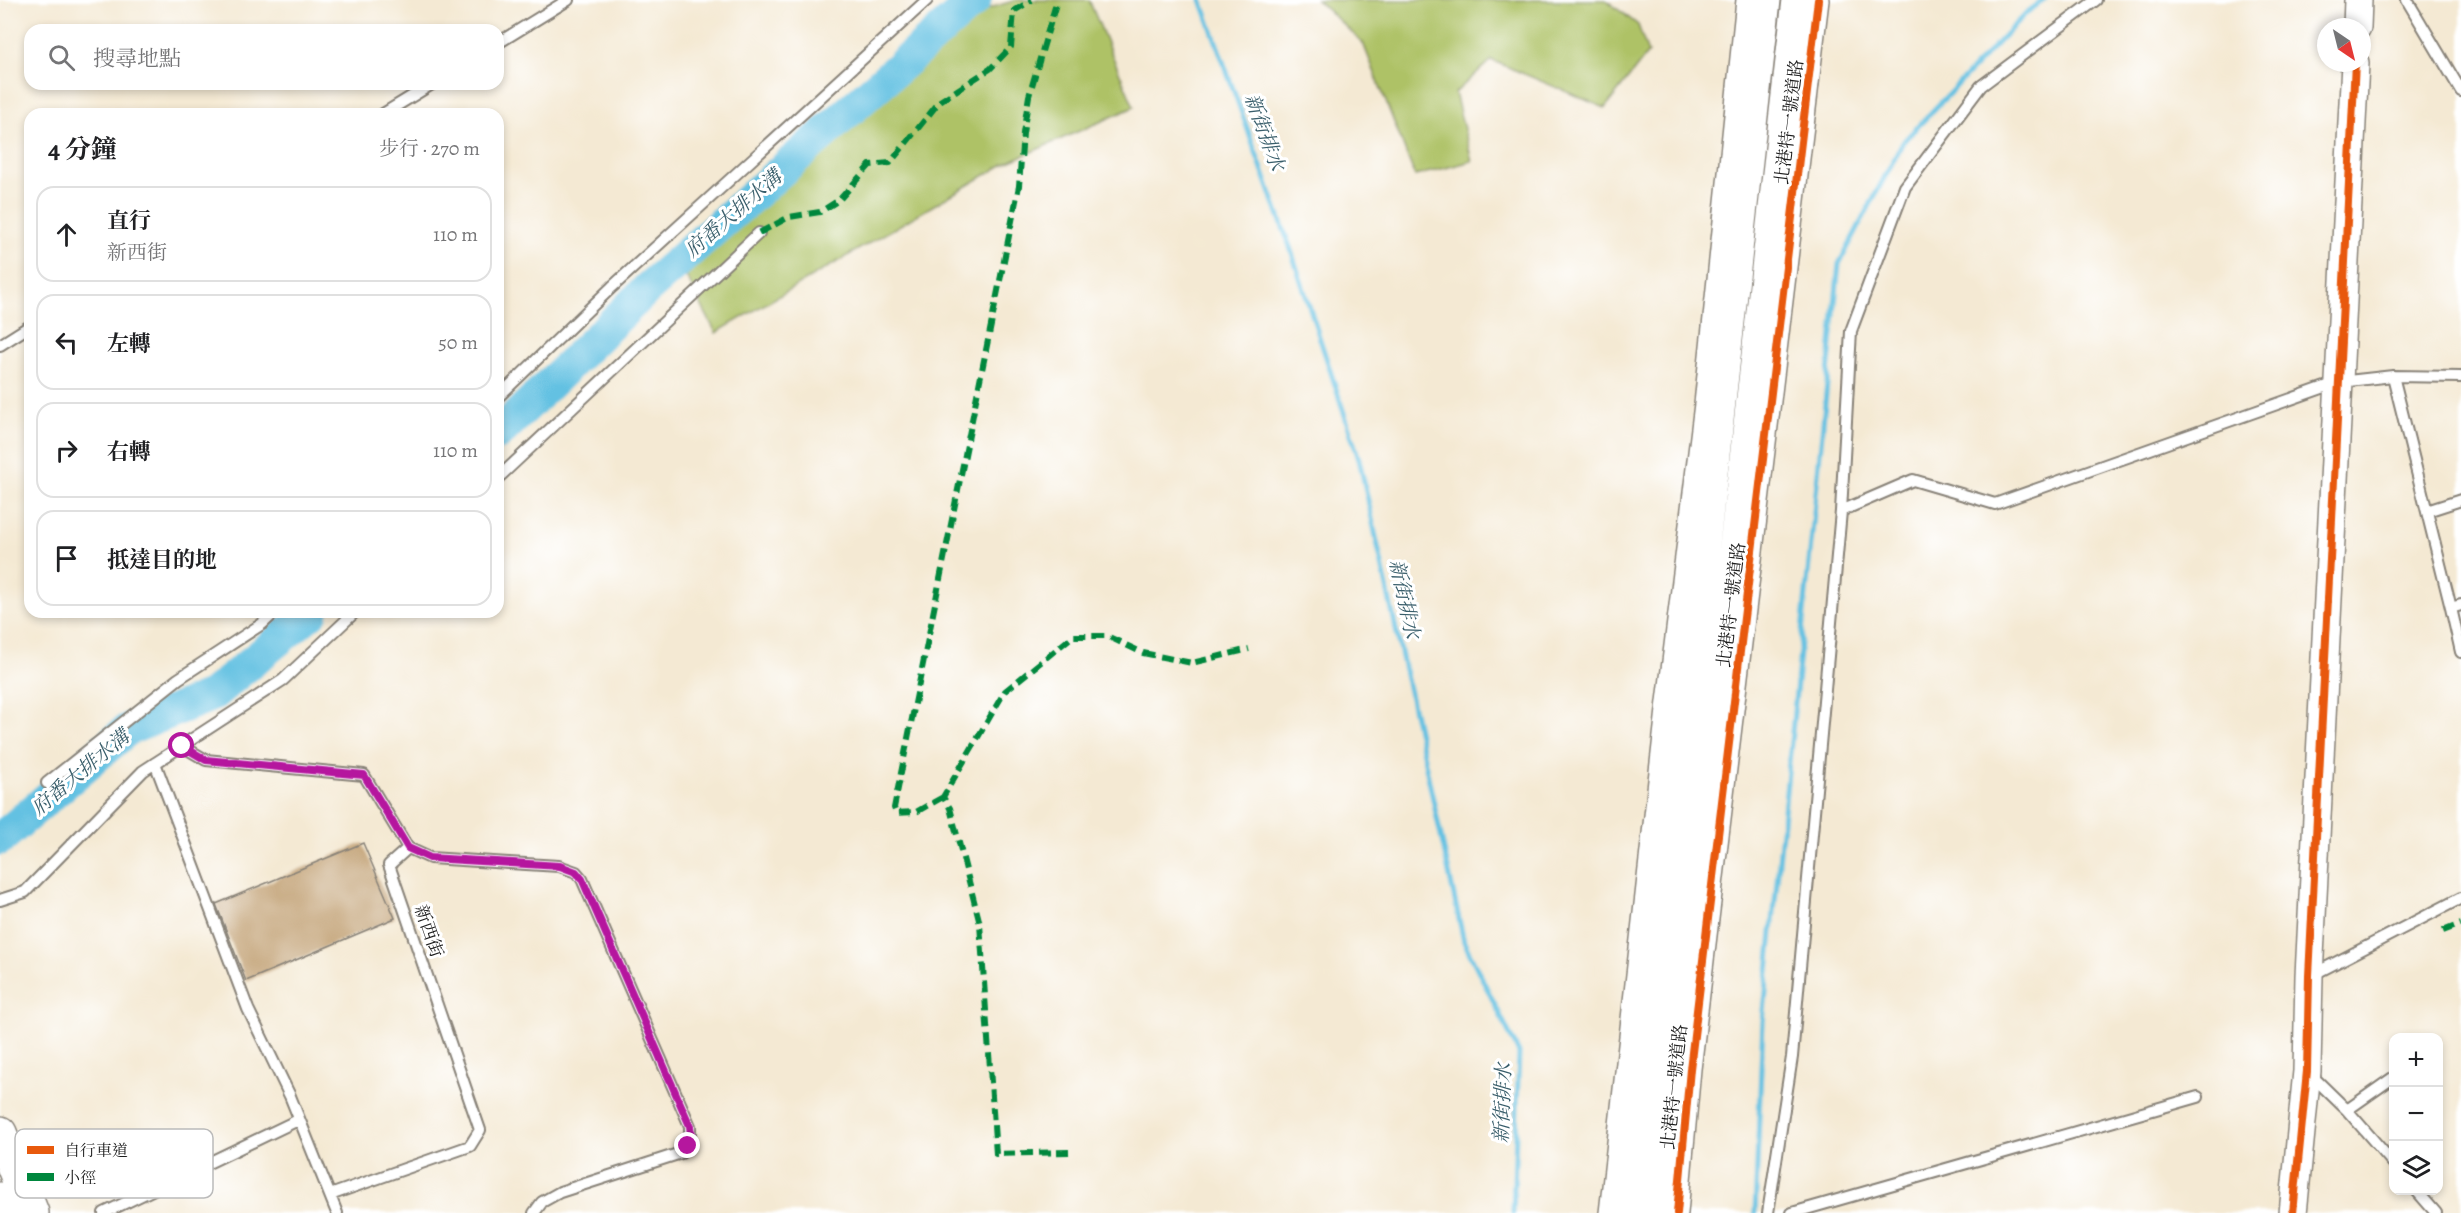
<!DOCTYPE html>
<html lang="zh-TW">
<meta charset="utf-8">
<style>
:root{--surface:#fff;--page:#f6f6f6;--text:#202124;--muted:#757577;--line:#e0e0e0}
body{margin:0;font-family:Alegreya,"Noto Serif TC",serif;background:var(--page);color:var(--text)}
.controls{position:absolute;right:18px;bottom:18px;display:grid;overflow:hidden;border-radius:12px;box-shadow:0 3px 9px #0003}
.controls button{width:54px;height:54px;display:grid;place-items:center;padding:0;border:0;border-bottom:2px solid var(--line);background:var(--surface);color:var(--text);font:30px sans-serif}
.compass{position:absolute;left:2317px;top:18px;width:54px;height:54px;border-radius:50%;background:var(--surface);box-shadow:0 3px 9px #0003;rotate:145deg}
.stop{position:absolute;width:18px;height:18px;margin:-14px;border:4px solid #b5179e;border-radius:50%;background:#fff}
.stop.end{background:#b5179e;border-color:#fff;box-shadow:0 2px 6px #0008}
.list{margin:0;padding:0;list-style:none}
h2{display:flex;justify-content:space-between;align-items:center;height:78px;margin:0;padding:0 24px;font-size:26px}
h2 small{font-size:20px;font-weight:400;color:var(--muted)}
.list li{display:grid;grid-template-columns:39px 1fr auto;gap:18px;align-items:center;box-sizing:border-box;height:96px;margin:0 12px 12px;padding:0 12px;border:2px solid var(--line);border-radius:18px}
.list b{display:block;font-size:22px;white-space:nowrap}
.list p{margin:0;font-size:20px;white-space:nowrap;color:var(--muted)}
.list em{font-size:20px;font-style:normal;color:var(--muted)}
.icon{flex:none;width:33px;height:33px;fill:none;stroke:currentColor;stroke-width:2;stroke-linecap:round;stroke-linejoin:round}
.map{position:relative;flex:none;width:2461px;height:1213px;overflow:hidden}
.search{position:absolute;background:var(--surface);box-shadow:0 3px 9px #0003;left:24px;top:24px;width:480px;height:66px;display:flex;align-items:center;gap:15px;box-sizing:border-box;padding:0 21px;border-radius:18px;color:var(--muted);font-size:22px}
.panel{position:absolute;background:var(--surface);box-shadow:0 3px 9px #0003;left:24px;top:108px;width:480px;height:510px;border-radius:18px}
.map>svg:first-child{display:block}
.green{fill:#aec266;stroke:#656f41;stroke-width:1.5}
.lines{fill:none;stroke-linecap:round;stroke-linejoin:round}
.stream{stroke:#64c1e2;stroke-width:5}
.river{stroke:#64c1e2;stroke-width:33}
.building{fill:#c8aa82}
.service-casing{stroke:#888278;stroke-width:14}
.minor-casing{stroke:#888278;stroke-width:24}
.tertiary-casing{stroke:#888278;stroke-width:30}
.primary-casing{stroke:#888278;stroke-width:36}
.service{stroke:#fff;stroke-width:10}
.minor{stroke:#fff;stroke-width:21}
.tertiary{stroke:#fff;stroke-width:27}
.primary{stroke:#fff;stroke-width:33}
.quiet{stroke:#00873e;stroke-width:6;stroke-dasharray:12 6;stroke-linecap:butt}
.cycleway-casing{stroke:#fff;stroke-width:11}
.cycleway{stroke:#e8590c;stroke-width:8}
.route{stroke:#b5179e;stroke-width:8}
.labels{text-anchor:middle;stroke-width:6;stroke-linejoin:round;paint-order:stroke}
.street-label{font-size:18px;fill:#1c1c1c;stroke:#fff}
.water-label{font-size:20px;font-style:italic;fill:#395e6b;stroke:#fff}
.key{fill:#fff;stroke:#bbb;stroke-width:1.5}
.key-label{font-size:16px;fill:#1c1c1c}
</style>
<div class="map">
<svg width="2461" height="1213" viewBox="0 0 2461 1213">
<rect width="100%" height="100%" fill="#fff"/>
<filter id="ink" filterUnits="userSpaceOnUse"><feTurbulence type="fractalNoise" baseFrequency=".0167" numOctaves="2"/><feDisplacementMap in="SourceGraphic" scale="12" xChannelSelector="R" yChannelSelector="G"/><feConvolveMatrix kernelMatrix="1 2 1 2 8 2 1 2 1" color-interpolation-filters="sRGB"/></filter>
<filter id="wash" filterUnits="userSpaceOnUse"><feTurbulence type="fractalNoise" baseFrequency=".008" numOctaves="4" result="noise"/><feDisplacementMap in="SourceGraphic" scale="24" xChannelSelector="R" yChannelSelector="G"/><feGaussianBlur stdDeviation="1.35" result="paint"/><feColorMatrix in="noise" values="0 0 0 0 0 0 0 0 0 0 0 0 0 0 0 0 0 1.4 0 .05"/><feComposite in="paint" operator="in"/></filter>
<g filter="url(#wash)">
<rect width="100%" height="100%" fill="#f4e9d3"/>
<path class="green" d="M1016,0H1089L1134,107L1004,164L716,333L686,276L765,196L981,11Z
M1317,0H1606L1638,25L1648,53L1605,108L1491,60L1455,93L1472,161L1415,176L1363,43Z"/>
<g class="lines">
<path class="stream" d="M1201,0L1290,247L1359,459L1464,942L1519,1053L1513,1213
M1755,1213L1763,1021L1839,264L1903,142L2026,13L2044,0"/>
<path class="river" d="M498,434L647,289L975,0
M0,839L127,730L212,695L312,612"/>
</g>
<g id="blocks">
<path class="building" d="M363,843L395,918L246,981L216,904Z"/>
</g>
</g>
<g filter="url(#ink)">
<use href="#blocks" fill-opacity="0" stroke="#888278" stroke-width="1.5"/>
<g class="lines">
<g class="service-casing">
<path id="service" d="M2407,0L2461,91
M498,43L568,0
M383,114L432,84
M0,345L30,326
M2393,376L2461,377
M498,397L612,287L927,0
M498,478L759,233
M1841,511L1913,480L1995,504L2339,382L2393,376L2451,608
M2427,511L2461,500
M2461,605L2451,608L2461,652
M182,746L206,760L364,775L408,848L389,865L480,1130L470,1146L330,1195
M155,763L248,1009L290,1096L337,1213
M47,783L178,679L262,624L275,612
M408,848L430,858L559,866L576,872L582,879L690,1126V1141L681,1153L560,1192L542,1202L534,1213
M0,900L25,892L143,771L283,680L355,612
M2312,975L2461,898
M2310,1074L2347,1110L2394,1164
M2347,1110L2394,1077
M2416,1190L2436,1213
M104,1213L298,1120
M1768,1213L1792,1057L1841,511L1851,331L1905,187L1981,86L2096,0
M1792,1213L2198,1097"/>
</g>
<g class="minor-casing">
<path id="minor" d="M1610,1213L1667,710L1705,404L1747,0
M1677,1213L1690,1069L1818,0"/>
</g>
<g class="tertiary-casing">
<path id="tertiary" d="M2357,27L2358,0
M1631,1213L1767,0
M1656,1213L1796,0
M2293,1213L2307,1071L2309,976L2355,63"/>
</g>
<g class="primary-casing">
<path id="primary" d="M0,1133L32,1213
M0,1199L5,1213"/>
</g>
<use href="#service" class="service"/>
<use href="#minor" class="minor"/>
<use href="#tertiary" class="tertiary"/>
<use href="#primary" class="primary"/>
<path class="quiet" d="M759,233L789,217L820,212L839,200L870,165L890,163L940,101L990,69L1011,47L1014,11L1032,0
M943,797L916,812L896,813L894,808L1019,186L1023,133L1029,96L1057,0
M2443,931L2461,924
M1069,1152L996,1154L980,924L950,808L943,797L1005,691L1073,636H1107L1143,653L1192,663L1249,649"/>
<g class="cycleway-casing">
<path id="cycleway" d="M1677,1213L1690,1069L1818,0
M2293,1213L2307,1071L2309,976L2355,63"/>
</g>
<use href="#cycleway" class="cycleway"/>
</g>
</g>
<g class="lines" filter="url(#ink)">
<path class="route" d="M182,746L206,760L364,775L408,848L430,858L560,866L576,872L582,879L690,1126L691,1134L688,1146"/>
</g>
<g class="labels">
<g class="street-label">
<text transform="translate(1789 122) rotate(-83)" y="6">北港特一號道路</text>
<text transform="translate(1731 605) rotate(-83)" y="6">北港特一號道路</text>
<text transform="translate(429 931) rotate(71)" y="6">新西街</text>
<text transform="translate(1674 1087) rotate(-84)" y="6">北港特一號道路</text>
</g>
<g class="water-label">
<text transform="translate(1265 132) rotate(70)" y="7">新街排水</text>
<text transform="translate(733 213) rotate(-41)" y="7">府番大排水溝</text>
<text transform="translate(1405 599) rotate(78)" y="7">新街排水</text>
<text transform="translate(80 772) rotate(-40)" y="7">府番大排水溝</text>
<text transform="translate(1502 1103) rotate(-88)" y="7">新街排水</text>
</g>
</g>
<rect x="15" y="1129" width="198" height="69" rx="9" class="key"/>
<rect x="27" y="1146" width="27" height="8" fill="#e8590c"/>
<rect x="27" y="1173" width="27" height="8" fill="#00873e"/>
<g class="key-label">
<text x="64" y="1156">自行車道</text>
<text x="64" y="1183">小徑</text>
</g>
</svg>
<div class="controls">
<button>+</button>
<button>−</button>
<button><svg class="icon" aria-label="layers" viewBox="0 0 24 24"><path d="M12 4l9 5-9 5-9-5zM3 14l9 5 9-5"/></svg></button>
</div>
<svg class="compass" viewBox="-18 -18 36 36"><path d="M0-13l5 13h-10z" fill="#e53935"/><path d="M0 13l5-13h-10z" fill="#757577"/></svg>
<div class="stop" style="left:182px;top:746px"></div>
<div class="stop end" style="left:688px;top:1146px"></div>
<div class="search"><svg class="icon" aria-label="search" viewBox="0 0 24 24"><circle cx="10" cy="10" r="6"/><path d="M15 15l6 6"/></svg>搜尋地點</div>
<section class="panel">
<h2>4 分鐘<small>步行 · 270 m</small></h2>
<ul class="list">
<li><svg class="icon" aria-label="ahead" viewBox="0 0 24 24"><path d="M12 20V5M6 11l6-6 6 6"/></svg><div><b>直行</b><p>新西街</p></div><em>110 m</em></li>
<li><svg class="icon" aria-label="left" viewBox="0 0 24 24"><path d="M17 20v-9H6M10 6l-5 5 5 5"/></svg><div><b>左轉</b></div><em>50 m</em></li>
<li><svg class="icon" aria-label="right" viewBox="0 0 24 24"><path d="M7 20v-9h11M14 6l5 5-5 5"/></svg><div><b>右轉</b></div><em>110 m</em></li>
<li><svg class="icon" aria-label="arrive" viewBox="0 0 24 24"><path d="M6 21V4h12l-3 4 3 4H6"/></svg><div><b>抵達目的地</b></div></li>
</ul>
</section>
</div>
